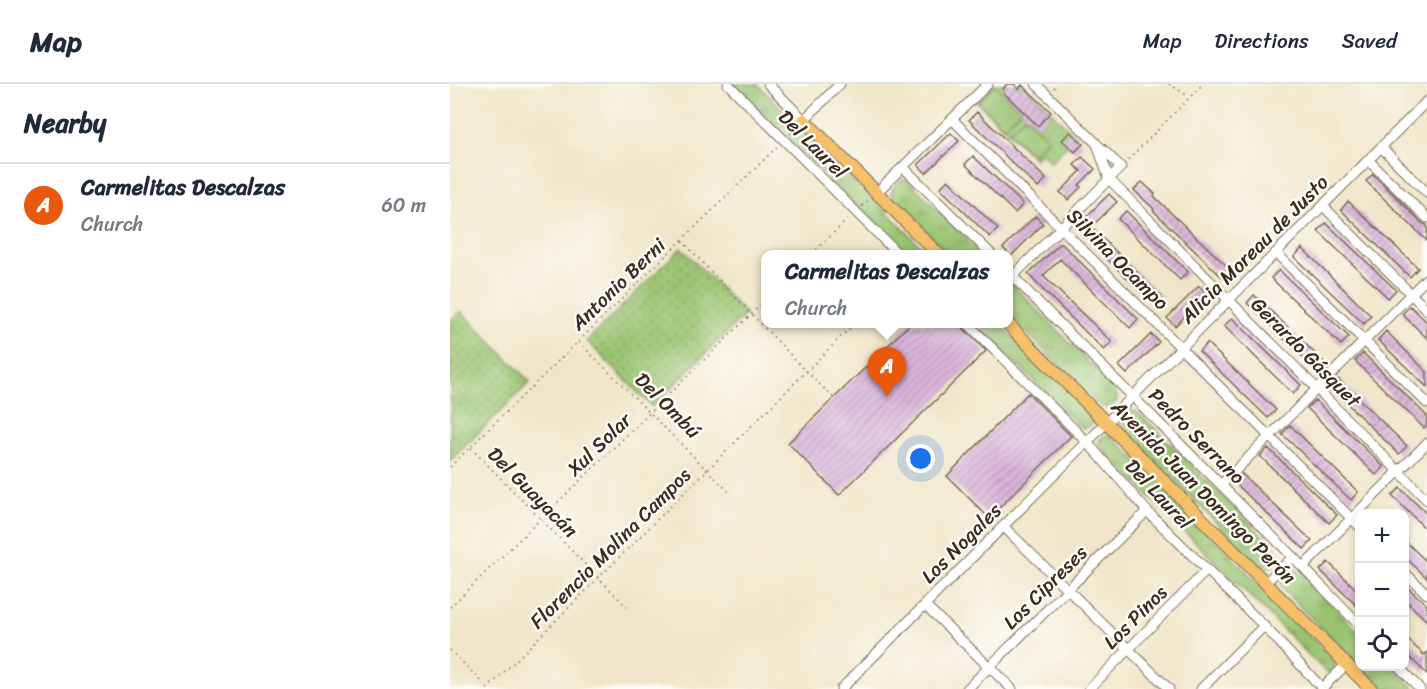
<!DOCTYPE html>
<meta charset="utf-8">
<style>
:root{--surface:#fff;--page:#f6f6f7;--text:#1f2937;--muted:#747a83;--line:#e0e1e3;--accent:#ea580c}
body{margin:0;font-family:Sriracha,sans-serif;background:var(--page);color:var(--text)}
.controls{position:absolute;right:18px;bottom:18px;display:grid;overflow:hidden;border-radius:12px;box-shadow:0 3px 9px #0003}
.controls button{width:54px;height:54px;display:grid;place-items:center;padding:0;border:0;border-bottom:2px solid var(--line);background:var(--surface);color:var(--text);font:30px sans-serif}
.you{position:absolute;left:471px;top:375px;width:21px;height:21px;margin:-15px;border:4px solid #fff;border-radius:50%;background:#1a73e8;box-shadow:0 0 0 9px #1a73e833}
.badge{display:grid;place-items:center;width:39px;height:39px;border-radius:50%;background:var(--accent);color:#fff;font-size:20px;font-weight:700}
.pin{position:absolute;translate:-50% -50px;filter:drop-shadow(0 2px 3px #0008)}
.pin::after{content:'';position:absolute;top:32px;width:21px;height:18px;background:inherit;clip-path:polygon(0 0,100% 0,50% 100%)}
.popup{position:absolute;left:311px;top:166px;width:252px;height:78px;box-sizing:border-box;display:grid;place-content:center;border-radius:12px;background:var(--surface);filter:drop-shadow(0 2px 4px #0005);font-size:20px;white-space:nowrap;color:var(--muted)}
.popup b{font-size:22px;color:var(--text)}
.popup::after{content:'';position:absolute;left:50%;top:100%;margin-left:-12px;border:12px solid transparent;border-top-color:var(--surface)}
.list{margin:0;padding:0;list-style:none}
h2{display:flex;justify-content:space-between;align-items:center;height:78px;margin:0;padding:0 24px;font-size:26px}
h2 small{font-size:20px;font-weight:400;color:var(--muted)}
.list li{display:grid;grid-template-columns:39px 1fr auto;gap:18px;align-items:center;box-sizing:border-box;height:84px;padding:0 24px;border-top:2px solid var(--line)}
.list b{display:block;font-size:22px;white-space:nowrap}
.list p{margin:0;font-size:20px;white-space:nowrap;color:var(--muted)}
.list em{font-size:20px;font-style:normal;color:var(--muted)}
.icon{flex:none;width:33px;height:33px;fill:none;stroke:currentColor;stroke-width:2;stroke-linecap:round;stroke-linejoin:round}
.map{position:relative;flex:none;width:977px;height:605px;overflow:hidden}
header{display:flex;align-items:center;gap:36px;box-sizing:border-box;height:84px;padding:0 30px;background:var(--surface);border-bottom:2px solid var(--line)}
header strong{font-size:28px}
nav{display:flex;gap:33px;margin-inline-start:auto;font-size:21px}
main{display:flex}
aside{flex:1;background:var(--surface)}
.map>svg:first-child{display:block}
.grass{fill:url(#grass-tufts);stroke:#6a7647;stroke-width:1.5}
.park{fill:url(#park-dots);stroke:#6a7647;stroke-width:1.5}
.pitch{fill:#99c370;stroke:#6a7647;stroke-width:1.5}
.building{fill:url(#building-hatch)}
.lines{fill:none;stroke-linecap:round;stroke-linejoin:round}
.minor-casing{stroke:#7a6b5a;stroke-width:11}
.major-casing{stroke:#7a6b5a;stroke-width:14}
.path{stroke:#7a6b5a;stroke-width:1.5;stroke-dasharray:1.5 4.5;stroke-linecap:butt}
.minor{stroke:#fff;stroke-width:9}
.major{stroke:#f6c06b;stroke-width:12}
.labels{text-anchor:middle;stroke-width:5;stroke-linejoin:round;paint-order:stroke}
.street-label{font-size:20px;fill:#3b2a1e;stroke:#fdfcf7}
</style>
<header>
<strong>Map</strong>
<nav><a>Map</a><a>Directions</a><a>Saved</a></nav>
</header>
<main>
<aside>
<h2>Nearby<small></small></h2>
<ul class="list">
<li><span class="badge">A</span><div><b>Carmelitas Descalzas</b><p>Church</p></div><em>60 m</em></li>
</ul>
</aside>
<div class="map">
<svg width="977" height="605" viewBox="0 0 977 605">
<defs>
<pattern id="grass-tufts" width="24" height="20" patternUnits="userSpaceOnUse" patternTransform="scale(1.5)"><rect width="24" height="20" fill="#99c370"/><path d="M3 7l-1-3M5 7V3M7 7l1-3M15 17l-1-3M17 17v-4M19 17l1-3" fill="none" stroke="#7e9f5b"/></pattern>
<pattern id="park-dots" width="8" height="8" patternUnits="userSpaceOnUse" patternTransform="scale(1.5)"><rect width="8" height="8" fill="#99c370"/><path d="M2 2h.1M6 6h.1" fill="none" stroke="#7e9f5b" stroke-width="1.8" stroke-linecap="round"/></pattern>
<pattern id="building-hatch" width="6" height="6" patternUnits="userSpaceOnUse" patternTransform="scale(1.5)"><rect width="6" height="6" fill="#dab5dc"/><path d="M-1 1l2-2M0 6l6-6M5 7l2-2" fill="none" stroke="#b293b2"/></pattern>
</defs>
<rect width="100%" height="100%" fill="#fdfcf7"/>
<filter id="ink" filterUnits="userSpaceOnUse"><feTurbulence type="fractalNoise" baseFrequency=".0167" numOctaves="2"/><feDisplacementMap in="SourceGraphic" scale="12" xChannelSelector="R" yChannelSelector="G"/><feConvolveMatrix kernelMatrix="1 2 1 2 8 2 1 2 1" color-interpolation-filters="sRGB"/></filter>
<filter id="wash" filterUnits="userSpaceOnUse"><feTurbulence type="fractalNoise" baseFrequency=".008" numOctaves="4" result="noise"/><feDisplacementMap in="SourceGraphic" scale="24" xChannelSelector="R" yChannelSelector="G"/><feGaussianBlur stdDeviation="1.35" result="paint"/><feColorMatrix in="noise" values="0 0 0 0 0 0 0 0 0 0 0 0 0 0 0 0 0 1.4 0 .05"/><feComposite in="paint" operator="in"/></filter>
<g filter="url(#wash)">
<rect width="100%" height="100%" fill="#f0e5c8"/>
<path class="grass" d="M283,0H307L479,170H455Z
M455,95L461,99L532,170H499L444,115L441,110C443,101 446,97 455,95Z
M559,197L665,305C670,316 667,320 655,324L648,320L559,231Z
M529,240H549L638,327L642,334L641,341L638,343L633,344L626,339L532,246Z
M678,327H685L691,331L825,464L829,471C826,484 819,486 807,480L675,346C670,338 671,334 678,327Z
M658,351L664,354L884,576C886,583 885,588 877,588L873,585L652,365L649,361C649,354 651,352 658,351Z
M840,486H846L852,491L909,548V581L834,507L830,500L833,493Z
M911,583H943L964,604L962,605H934Z"/>
<path class="park" d="M545,0H573L626,52L601,78L591,68L585,75L527,18Z
M231,164L296,230L202,323L137,257Z
M11,227L80,298L0,377V237Z"/>
<path class="pitch" d="M545,1L571,26L554,43L528,18Z
M575,32L598,55L582,71L559,48Z"/>
<g id="blocks">
<path class="building" d="M557,0H564L569,5L572,1L601,28L588,42L554,9L553,5Z
M527,28L596,95L588,104L519,36Z
M620,48L633,60L625,68L612,56Z
M501,49L509,57L476,89L468,81Z
M523,72L573,120L565,129L515,80Z
M632,73L645,85L629,101L631,103L618,116L610,108L631,87L624,81Z
M923,90L972,139L977,141V157L916,97Z
M498,96L548,145L540,153L490,104Z
M692,98L705,110L704,112L723,131L780,185L772,193L721,144L703,126L704,125L684,106Z
M659,110L667,118L641,143L711,212L703,220L641,159L643,158L627,142Z
M898,117L968,184L960,193L891,126Z
M676,127L738,188L730,196L668,135Z
M585,132L593,140L561,172L553,164Z
M876,139L946,206L938,214L868,147Z
M611,159L688,235L680,244L610,175L593,192L662,258L654,266L593,206L578,190Z
M852,164L921,232L914,240L844,173Z
M829,186L899,253L891,261L821,194Z
M749,202L757,210L725,242L717,234Z
M804,211L874,278L866,286L797,219Z
M960,222L977,238V254L952,230Z
M782,234L851,301L843,310L774,242Z
M460,240H509L536,267L389,411L338,359Z
M936,247L977,288V303L928,256Z
M701,250L709,258L677,290L669,282Z
M757,259L826,326L818,334L749,267Z
M913,269L977,332V341L974,344L905,277Z
M888,295L957,362L949,370L880,303Z
M578,309L621,352L539,434L497,392Z
M865,316L934,383L926,391L857,324Z
M840,341L908,408L901,416L832,350Z
M818,364L887,431L879,439L810,372Z
M792,390L862,457L854,465L784,398Z
M950,404L977,430V446L942,412Z
M954,456L977,478V494L954,472Z
M878,478L909,508V524L870,486Z
M954,500L977,521V537L954,515Z
M954,552L974,571L977,568V590L954,568Z"/>
</g>
</g>
<g filter="url(#ink)">
<use href="#blocks" fill-opacity="0" stroke="#7a6b5a" stroke-width="1.5"/>
<g class="lines">
<g class="minor-casing">
<path id="minor" d="M278,0L448,170
M318,0L354,36L390,0
M586,0L647,60L659,95L977,416
M502,35L910,443
M931,63L977,109
M918,76L977,134
M453,83L541,170
M426,109L538,0
M873,122L977,226
M826,169L977,319
M558,188L853,483L910,542
M563,192L671,83L650,63
M518,240L637,358L697,427L814,542L873,605
M771,401L977,194
M553,442L719,605
M853,483L977,359
M954,488L977,510
M816,498L843,473
M475,521L562,605
M948,582L970,605
M391,605L977,17
M517,605L697,427
M639,605L757,486
M751,605L814,542
M871,605L897,580"/>
</g>
<g class="major-casing">
<path id="major" d="M354,36L488,170
M558,240L921,605"/>
</g>
<path class="path" d="M719,0L738,12
M604,4L608,0
M340,50L347,43
M678,76L753,0
M412,122L420,115
M232,157L356,287L384,314
M362,170L400,133
M129,258L282,411
M21,364L177,523
M0,383L328,62
M0,523L316,216
M0,566L38,604
M37,605L404,240"/>
<use href="#minor" class="minor"/>
<use href="#major" class="major"/>
</g>
</g>
<g class="labels">
<g class="street-label">
<text transform="translate(363 60) rotate(45)" y="7">Del Laurel</text>
<text transform="translate(804 165) rotate(-45)" y="7">Alicia Moreau de Justo</text>
<text transform="translate(668 175) rotate(45)" y="7">Silvina Ocampo</text>
<text transform="translate(168 200) rotate(-44)" y="7">Antonio Berni</text>
<text transform="translate(856 268) rotate(45)" y="7">Gerardo Gásquet</text>
<text transform="translate(218 321) rotate(45)" y="7">Del Ombú</text>
<text transform="translate(747 352) rotate(45)" y="7">Pedro Serrano</text>
<text transform="translate(149 360) rotate(-44)" y="7">Xul Solar</text>
<text transform="translate(83 408) rotate(45)" y="7">Del Guayacán</text>
<text transform="translate(754 408) rotate(45)" y="7">Avenida Juan Domingo Perón</text>
<text transform="translate(709 410) rotate(47)" y="7">Del Laurel</text>
<text transform="translate(511 459) rotate(-45)" y="7">Los Nogales</text>
<text transform="translate(160 464) rotate(-45)" y="7">Florencio Molina Campos</text>
<text transform="translate(595 503) rotate(-45)" y="7">Los Cipreses</text>
<text transform="translate(685 533) rotate(-45)" y="7">Los Pinos</text>
</g>
</g>
</svg>
<div class="controls">
<button>+</button>
<button>−</button>
<button><svg class="icon" aria-label="locate" viewBox="0 0 24 24"><circle cx="12" cy="12" r="6"/><path d="M12 2v4M12 18v4M2 12h4M18 12h4"/></svg></button>
</div>
<div class="you"></div>
<div class="pin badge" style="left:437px;top:313px">A</div>
<div class="popup"><b>Carmelitas Descalzas</b>Church</div>
</div>
</main>
